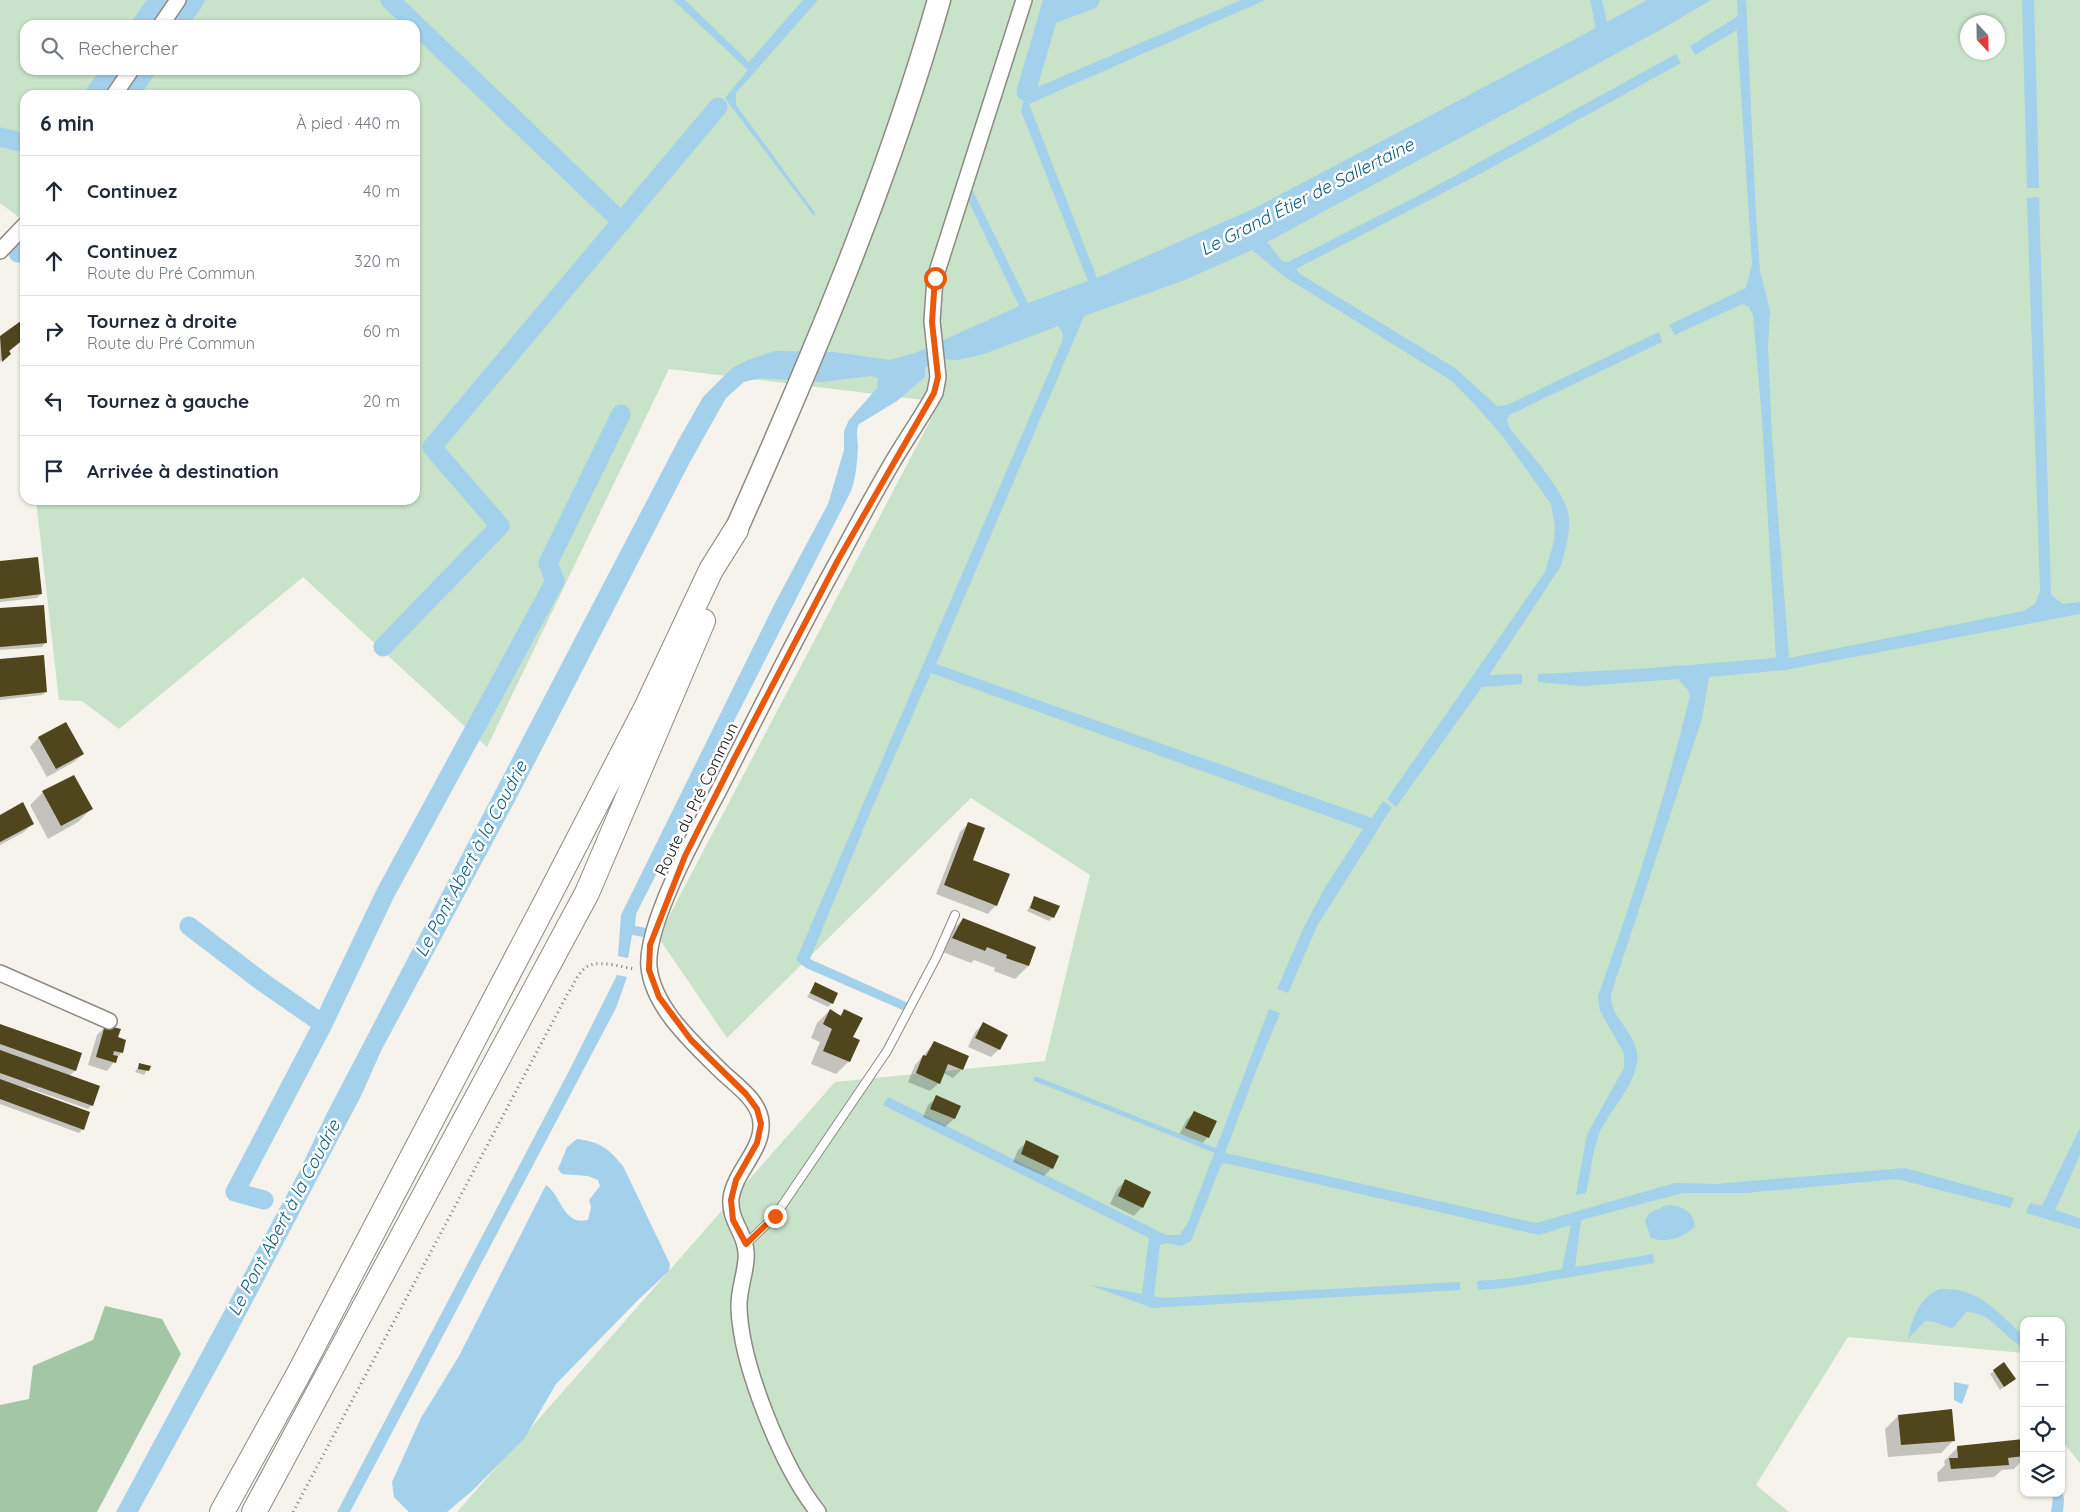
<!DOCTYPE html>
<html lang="fr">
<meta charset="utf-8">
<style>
:root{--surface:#fff;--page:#f6f6f7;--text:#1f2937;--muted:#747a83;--line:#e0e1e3}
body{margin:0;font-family:Quicksand,sans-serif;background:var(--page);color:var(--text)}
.controls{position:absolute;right:15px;bottom:15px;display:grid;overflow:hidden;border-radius:10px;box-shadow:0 1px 4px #0004}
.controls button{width:45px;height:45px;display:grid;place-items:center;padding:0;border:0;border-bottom:1px solid var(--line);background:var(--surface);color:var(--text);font:25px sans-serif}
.compass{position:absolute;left:1960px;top:15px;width:45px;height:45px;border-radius:50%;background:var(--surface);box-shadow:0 1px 4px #0004;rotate:158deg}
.stop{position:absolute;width:15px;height:15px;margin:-11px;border:4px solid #ea580c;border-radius:50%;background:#fff}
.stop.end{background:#ea580c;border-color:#fff;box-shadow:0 1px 5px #0008}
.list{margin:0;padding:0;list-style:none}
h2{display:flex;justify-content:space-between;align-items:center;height:65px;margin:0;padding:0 20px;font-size:21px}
h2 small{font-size:16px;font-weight:400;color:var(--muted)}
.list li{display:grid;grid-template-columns:32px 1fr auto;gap:15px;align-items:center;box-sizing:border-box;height:70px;padding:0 20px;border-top:1px solid var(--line)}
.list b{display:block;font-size:19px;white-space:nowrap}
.list p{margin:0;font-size:16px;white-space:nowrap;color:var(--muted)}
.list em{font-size:16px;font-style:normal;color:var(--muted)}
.icon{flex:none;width:28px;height:28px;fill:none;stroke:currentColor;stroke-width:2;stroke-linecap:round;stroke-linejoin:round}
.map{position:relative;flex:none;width:2080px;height:1512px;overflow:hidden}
.search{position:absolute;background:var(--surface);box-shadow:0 1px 4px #0004;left:20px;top:20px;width:400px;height:55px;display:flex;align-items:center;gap:12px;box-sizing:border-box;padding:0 18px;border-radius:15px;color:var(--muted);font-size:19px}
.panel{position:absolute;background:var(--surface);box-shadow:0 1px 4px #0004;left:20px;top:90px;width:400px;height:415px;border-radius:15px}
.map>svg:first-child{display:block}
.green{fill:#c8e3c9;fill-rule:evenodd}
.forest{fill:#a3c6a5}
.water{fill:#a3d0ea}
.shadow{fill:#0003}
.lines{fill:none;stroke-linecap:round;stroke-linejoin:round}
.stream{stroke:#a3d0ea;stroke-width:5}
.canal{stroke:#a3d0ea;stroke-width:19}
.building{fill:#50461d}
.service-casing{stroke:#8c8a83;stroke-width:10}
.minor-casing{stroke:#8c8a83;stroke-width:18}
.primary-casing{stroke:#8c8a83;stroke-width:25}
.trunk-casing{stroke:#8c8a83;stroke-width:26}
.path{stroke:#7a7975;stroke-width:3;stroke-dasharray:1 4;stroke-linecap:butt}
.service{stroke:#fff;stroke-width:8}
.minor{stroke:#fff;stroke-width:15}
.primary{stroke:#fff;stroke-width:22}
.trunk{stroke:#fff;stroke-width:24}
.route{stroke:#ea580c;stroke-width:6}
.labels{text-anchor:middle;stroke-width:5;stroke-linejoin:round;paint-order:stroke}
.street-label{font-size:16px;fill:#100f0d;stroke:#fff}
.water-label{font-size:18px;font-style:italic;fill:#0b5c7f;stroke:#fff}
</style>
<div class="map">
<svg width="2080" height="1512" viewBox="0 0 2080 1512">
<rect width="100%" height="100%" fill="#f5f3ec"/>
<path class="green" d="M0,0H2080V1463L2061,1440V1321H2024V1353L1848,1337L1756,1485L1789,1512H457L835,1082L1045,1061L1090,875L971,798L727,1038L658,937L940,402L669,369L487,747L303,577L119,729L82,701L59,700L36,500H415V95H25V222L0,203ZM1968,22H1998V52H1968ZM25,25H415V70H25Z"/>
<path class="forest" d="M105,1306L162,1319L181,1354L97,1512H0V1405L29,1399L33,1366L93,1340Z"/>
<path class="water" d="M673,0H685L749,62L803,0H818L736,93V105L815,213L814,216L725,98L748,70Z
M1241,0H1265L1029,104L1097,278L1253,209L1596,28L1590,0H1602L1607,22L1647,0H1711L1660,30L1267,242L1282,261L1288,262L1418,196L1676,54L1681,63L1493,167L1296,269L1300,274L1455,368L1497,406L1507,405L1659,332L1662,342L1509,415L1507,421L1510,429C1526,449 1562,488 1568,512C1572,528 1565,550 1561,566L1489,675L1522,674V684L1482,687L1396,807L1387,799L1545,572L1554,541L1555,526L1551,504L1504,438L1476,406L1452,381L1285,277L1252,250L1185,280L1084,316L936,664L1372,818L1383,801L1392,807L1317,926L1288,993L1277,989L1304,927L1326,886L1363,829L931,673L872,808L810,959L908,1003L905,1011L806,968L796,960L1062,342L1063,334L1058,326L984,354L957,360L943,359L925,368V377L897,401L859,424C855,431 858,440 858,448C857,462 856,478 851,491L636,914L635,926L646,928L643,937L632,935L628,958L618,956L621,915L775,603L828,504L844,450V431L849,420L877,388L878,378L872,376L821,382L760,378L744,382L726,398L690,462L515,801L381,1051L361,1096L233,1339L138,1512H116L298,1174L326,1115L678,441L703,397L732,368L748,360L775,351L834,352L890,360L915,353L1019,306L968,200L972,189L1028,303L1088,281L1021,111L1026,92Z
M1737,0H1746L1756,217L1760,271L1770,311L1768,346L1772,438L1789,658L2023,611L2035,604L2040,591L2027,198L2039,197L2051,595L2063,604L2080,602V614L1785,670L1709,677L1702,719L1611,994C1609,1016 1634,1031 1637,1053C1641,1082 1605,1113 1597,1140C1592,1157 1590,1176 1586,1193L1576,1195L1587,1134L1624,1068V1053L1600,1011L1598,996C1633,898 1665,798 1690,696L1688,690L1678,679L1582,686L1538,682V674L1639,669L1776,658L1762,419L1753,315L1749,307L1742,304L1675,335L1669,325L1746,288L1752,264L1737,30L1695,55L1690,46L1738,16Z
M2022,0H2034L2039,188H2027Z
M617,975L627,977L616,1008L350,1512H337L569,1071Z
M1269,1009L1280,1013L1256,1071L1225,1153L1536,1223L1675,1183L1716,1184L1905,1168L2014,1198L2010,1208L1897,1179L1745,1193H1683L1581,1220L1575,1267L1653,1254L1654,1263L1504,1288L1478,1290L1477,1281L1514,1278L1562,1269L1571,1225L1539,1235L1225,1163L1221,1165L1191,1241L1181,1246L1166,1243L1160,1245L1154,1296L1162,1298L1460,1282V1290L1152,1308L1090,1285L1142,1294L1149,1238L883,1105L888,1097L1152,1228L1166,1235H1180L1188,1222Z
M2080,1128V1155L2055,1210L2080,1218V1229L2026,1213L2030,1203L2042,1206Z
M577,1139C600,1142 608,1148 623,1166L670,1264L669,1271L637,1301L556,1384L524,1439L472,1491L447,1512H409L394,1497L392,1482L421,1418L459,1356L546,1185C562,1196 563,1226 588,1220L591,1207L589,1200L600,1186L598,1180L588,1176L562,1174L558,1169L567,1147Z
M1667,1205C1681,1205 1693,1211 1695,1226C1684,1238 1666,1243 1651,1238L1645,1221L1649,1213Z
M1940,1289C1979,1287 1997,1312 2024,1336V1348C2003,1337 1992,1312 1966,1312L1954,1327L1950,1328L1935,1322L1925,1321L1908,1339C1912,1319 1919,1297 1940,1289Z
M1954,1382L1969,1385L1962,1404L1954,1400Z
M2061,1485L2064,1499L2063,1512H2051L2053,1498L2051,1493H2061Z"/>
<path class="shadow" d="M25,320V334L0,362V338Z
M0,562L41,594L37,598L0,602Z
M0,609L45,643L42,647L0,650Z
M0,661L46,692L42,695L0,700Z
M66,723L83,754L74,762L47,777L30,747L38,738Z
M43,792L91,809L78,822L48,839L30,805Z
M0,817L33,823L24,832L0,845Z
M968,824L971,861L996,905L988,914L936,894L960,832Z
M1035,897L1053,917L1049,921L1027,911Z
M963,919L1035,948L1028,966L1015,979L994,971L995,968L974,960L971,963L940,951L950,932Z
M815,984L832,1003L828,1007L807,997Z
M830,1010L839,1016L844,1011L851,1038L849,1061L836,1074L811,1064L820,1042L811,1038L817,1023Z
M983,1024L999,1049L991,1057L968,1047L975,1032Z
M0,1025L80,1054L75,1071L69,1076L92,1105L88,1109L28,1088L27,1090L83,1129L79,1133L0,1104Z
M106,1026L117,1038L121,1053L107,1071L88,1065L97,1035Z
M935,1042L962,1069L953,1078L943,1073L939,1083L930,1091L908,1082L915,1065Z
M140,1064L149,1066L144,1075L135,1072Z
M937,1097L959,1107L954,1119L945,1127L923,1117L928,1105Z
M1194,1112L1208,1137L1200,1146L1178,1137L1186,1121Z
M1027,1142L1052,1168L1044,1176L1013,1162L1018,1150Z
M1125,1181L1142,1207L1134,1216L1110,1204L1117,1189Z
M2004,1363L2010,1382L2000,1390L1990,1374Z
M1898,1416L1954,1440L1941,1453L1888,1457L1885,1429Z
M2024,1441V1458L2014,1469L2002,1470L1994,1477L1938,1482L1937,1473L1945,1465L1944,1461L1957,1448Z"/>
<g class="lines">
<path class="stream" d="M1036,1079L1214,1150"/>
<path class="canal" d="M390,0L622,222
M1049,15L1090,0
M141,25L158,0
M177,25L195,0
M1026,92L1053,0
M94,95L111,70
M129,95L146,70
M0,137L25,143
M18,253L25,243
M383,647L500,526L432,447L718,107
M189,926L261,981L323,1024L385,894L555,581L548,563L621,414
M264,1200L235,1192L323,1024"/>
</g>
<path class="building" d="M25,318V334L22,337L24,339L9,351L11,354L2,362L0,336Z
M38,557L42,594L0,599V561Z
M44,605L47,643L0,647V608Z
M44,655L47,692L0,697V659Z
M66,722L84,754L56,769L38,737Z
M74,775L93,809L61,826L42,791Z
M23,802L34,824L0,842V815Z
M968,822L985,828L973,860L1010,874L997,906L944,885Z
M1034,896L1060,906L1054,918L1030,908Z
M963,918L1036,947L1029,966L1006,958L1007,955L987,947L985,951L952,938Z
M815,982L838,993L833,1004L810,993Z
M830,1009L841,1016L844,1009L863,1018L853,1037L860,1040L850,1062L823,1051L832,1029L823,1024Z
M983,1022L1008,1035L1000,1050L975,1038Z
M0,1024L82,1053L76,1071L0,1044Z
M105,1025L121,1029L118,1037L126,1040L123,1053L114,1051L113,1055L118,1056L116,1063L96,1057Z
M934,1041L969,1056L963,1070L948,1064L940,1084L916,1073L923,1055L926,1056Z
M0,1050L100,1086L93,1106L0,1073Z
M139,1063L151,1066L149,1071L138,1069Z
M0,1079L90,1112L84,1130L0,1099Z
M936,1095L961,1106L955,1119L930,1109Z
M1194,1111L1217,1121L1209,1138L1185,1128Z
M1026,1140L1059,1156L1053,1169L1021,1154Z
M1125,1179L1151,1192L1143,1208L1118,1196Z
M2004,1362L2016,1379L2004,1387L1993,1370Z
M1952,1409L1955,1441L1901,1445L1898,1415Z
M2024,1439V1456L2008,1458L2009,1465L1951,1469L1949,1458H1958L1957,1446Z"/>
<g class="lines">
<g class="service-casing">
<path id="service" d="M746,1244L775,1216L887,1051L936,958L955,915"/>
</g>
<g class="minor-casing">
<path id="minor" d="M161,25L178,0
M114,95L131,70
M0,251L25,225
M0,973L109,1021
M818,1512C782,1467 741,1365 739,1308C738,1289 748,1267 746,1252C745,1232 729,1221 731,1198C735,1171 763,1150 761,1123C760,1100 734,1084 719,1069C692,1042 653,1007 649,967C645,925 697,831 718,792C758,714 797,634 840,557C857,525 874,494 892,463C906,439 922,417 935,393L938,377L932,321L935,278L1024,0"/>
</g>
<g class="primary-casing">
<path id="primary" d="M736,530C813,357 887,182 939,0"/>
</g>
<g class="trunk-casing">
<path id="trunk" d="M222,1512L298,1375L550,894L646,708L711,570L736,530
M254,1512L587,893L703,621"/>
</g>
<path class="path" d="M293,1512L568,993C573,986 577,975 584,969C595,958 621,967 635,969"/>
<use href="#service" class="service"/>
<use href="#minor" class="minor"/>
<use href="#primary" class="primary"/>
<use href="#trunk" class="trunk"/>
</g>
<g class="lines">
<path class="route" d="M775,1216L746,1244L733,1220L731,1200L736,1180L757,1143L761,1124L757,1109L746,1094L691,1040L659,997L649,970L650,945L685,856L735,757L838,560L934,393L938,377L932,322L935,278"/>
</g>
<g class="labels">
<g class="street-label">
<text transform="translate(696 799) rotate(-64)" y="6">Route du Pré Commun</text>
</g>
<g class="water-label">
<text transform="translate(1307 197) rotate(-27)" y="6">Le Grand Étier de Sallertaine</text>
<text transform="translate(471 859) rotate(-62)" y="6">Le Pont Abert à la Coudrie</text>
<text transform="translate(284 1218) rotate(-62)" y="6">Le Pont Abert à la Coudrie</text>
</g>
</g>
</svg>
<div class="controls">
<button>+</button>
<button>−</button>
<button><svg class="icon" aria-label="locate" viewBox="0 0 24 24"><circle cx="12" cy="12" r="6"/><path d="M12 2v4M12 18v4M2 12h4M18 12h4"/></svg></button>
<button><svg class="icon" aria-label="layers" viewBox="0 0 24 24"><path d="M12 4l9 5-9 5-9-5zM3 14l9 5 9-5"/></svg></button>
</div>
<svg class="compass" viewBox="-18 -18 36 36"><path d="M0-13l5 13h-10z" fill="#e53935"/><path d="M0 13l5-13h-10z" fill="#747a83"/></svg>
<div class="stop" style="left:935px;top:278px"></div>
<div class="stop end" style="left:775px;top:1216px"></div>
<div class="search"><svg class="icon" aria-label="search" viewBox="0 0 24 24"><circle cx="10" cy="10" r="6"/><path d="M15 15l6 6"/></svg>Rechercher</div>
<section class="panel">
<h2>6 min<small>À pied · 440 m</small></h2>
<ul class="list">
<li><svg class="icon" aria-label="ahead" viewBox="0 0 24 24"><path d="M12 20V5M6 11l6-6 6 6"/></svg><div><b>Continuez</b></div><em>40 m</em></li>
<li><svg class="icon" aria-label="ahead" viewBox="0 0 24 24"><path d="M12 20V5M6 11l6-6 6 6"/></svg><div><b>Continuez</b><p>Route du Pré Commun</p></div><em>320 m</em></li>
<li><svg class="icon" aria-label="right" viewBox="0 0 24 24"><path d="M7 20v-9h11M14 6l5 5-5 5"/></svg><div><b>Tournez à droite</b><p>Route du Pré Commun</p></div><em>60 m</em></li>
<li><svg class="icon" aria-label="left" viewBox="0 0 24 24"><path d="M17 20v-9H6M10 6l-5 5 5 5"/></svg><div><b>Tournez à gauche</b></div><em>20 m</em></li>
<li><svg class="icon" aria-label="arrive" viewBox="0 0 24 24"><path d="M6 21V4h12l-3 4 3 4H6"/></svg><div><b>Arrivée à destination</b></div></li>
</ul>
</section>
</div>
